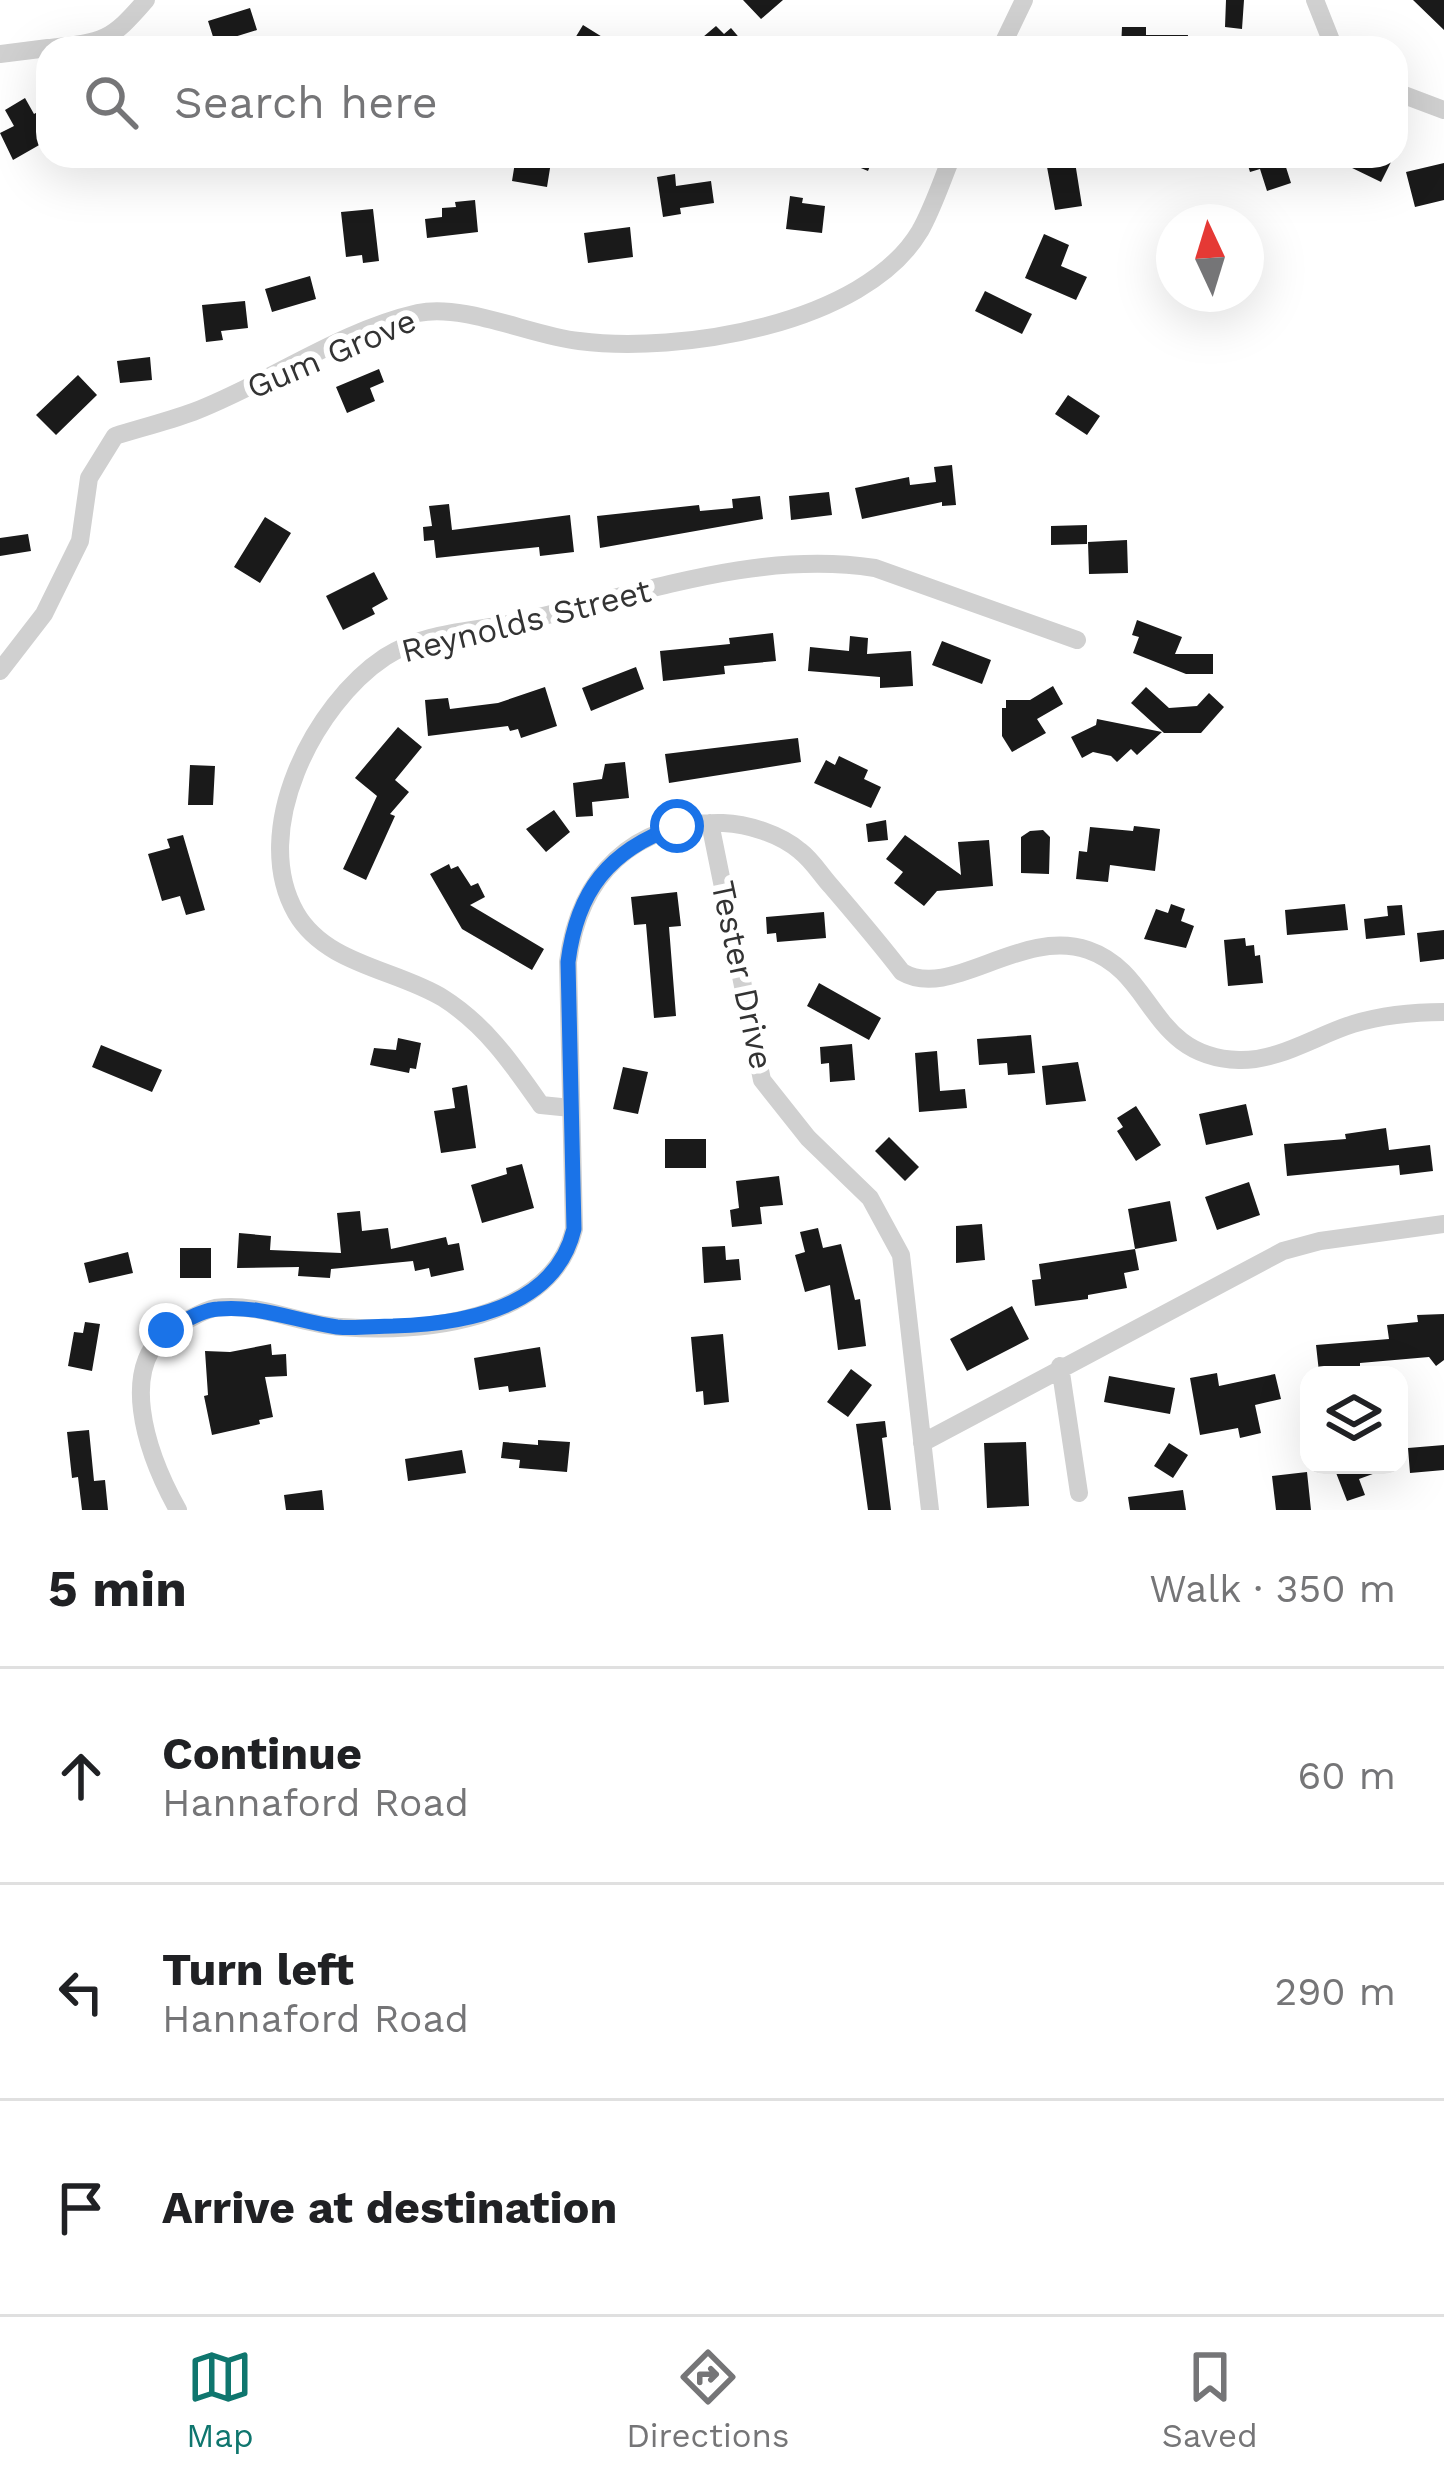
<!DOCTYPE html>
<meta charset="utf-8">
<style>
:root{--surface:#fff;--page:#f2f2f2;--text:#202124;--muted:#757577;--line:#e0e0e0;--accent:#0f766e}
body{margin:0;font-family:"Work Sans",sans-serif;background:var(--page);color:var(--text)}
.controls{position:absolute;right:36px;bottom:36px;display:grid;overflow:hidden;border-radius:24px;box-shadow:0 12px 48px #0002}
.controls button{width:108px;height:108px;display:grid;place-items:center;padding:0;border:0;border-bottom:3px solid var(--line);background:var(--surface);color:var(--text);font:60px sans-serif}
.compass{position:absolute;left:1156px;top:204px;width:108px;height:108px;border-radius:50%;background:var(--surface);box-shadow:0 12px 48px #0002;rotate:356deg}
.stop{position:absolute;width:36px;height:36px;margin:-27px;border:9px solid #1a73e8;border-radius:50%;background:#fff}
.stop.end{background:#1a73e8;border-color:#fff;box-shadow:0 3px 12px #0008}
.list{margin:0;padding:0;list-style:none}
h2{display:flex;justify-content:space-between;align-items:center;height:156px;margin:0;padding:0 48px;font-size:51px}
h2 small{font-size:39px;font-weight:400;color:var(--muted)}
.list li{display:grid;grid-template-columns:78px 1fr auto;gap:36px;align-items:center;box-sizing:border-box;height:216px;padding:0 48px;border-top:3px solid var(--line)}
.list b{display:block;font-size:45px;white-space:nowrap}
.list p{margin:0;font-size:39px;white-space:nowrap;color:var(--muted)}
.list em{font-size:39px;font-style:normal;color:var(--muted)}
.icon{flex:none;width:66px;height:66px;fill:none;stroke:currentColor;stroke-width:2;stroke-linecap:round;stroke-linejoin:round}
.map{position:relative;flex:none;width:1444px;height:1510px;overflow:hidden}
.search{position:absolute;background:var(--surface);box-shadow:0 12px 48px #0002;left:36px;right:36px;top:36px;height:132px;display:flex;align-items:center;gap:30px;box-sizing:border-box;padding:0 42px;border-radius:36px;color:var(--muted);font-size:45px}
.sheet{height:804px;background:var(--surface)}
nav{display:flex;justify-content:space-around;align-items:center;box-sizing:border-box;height:168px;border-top:3px solid var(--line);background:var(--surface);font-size:33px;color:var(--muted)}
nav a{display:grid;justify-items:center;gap:6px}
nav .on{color:var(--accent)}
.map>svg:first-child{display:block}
.building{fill:#1a1a1a}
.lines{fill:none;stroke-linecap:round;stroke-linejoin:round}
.minor{stroke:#d0d0d0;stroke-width:18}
.route{stroke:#1a73e8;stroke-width:15}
.labels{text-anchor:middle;stroke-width:12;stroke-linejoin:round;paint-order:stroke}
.street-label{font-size:33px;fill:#333;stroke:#fff}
</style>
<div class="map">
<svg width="1444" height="1510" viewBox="0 0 1444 1510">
<rect width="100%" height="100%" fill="#fff"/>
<path class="building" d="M743,0H783L761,19Z
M1226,0H1244L1242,29L1225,27Z
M1413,0H1444V30Z
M250,8L257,30L215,43L208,21Z
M583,25L620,48H569Z
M716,26L724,34L731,28L748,48H690Z
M1122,27H1146V35H1188L1187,48H1121Z
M25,98L34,114L48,106V140L13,160L0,133L14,126L5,110Z
M516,156H552L547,187L512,181Z
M832,156H874L868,171Z
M1245,156H1291L1284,161L1291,183L1267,191L1260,169L1250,172Z
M1353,156H1394L1381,182L1348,166Z
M1075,162L1082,206L1055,210L1047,167Z
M1444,163V200L1415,207L1406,172Z
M675,174L676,186L711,181L714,203L680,208L681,214L663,217L657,177Z
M790,196L803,198L802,203L825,206L822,233L786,229Z
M475,200L478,232L427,238L425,219L442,217V208L456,207L455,202Z
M373,209L379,261L363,263L362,255L346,257L341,212Z
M630,227L633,257L588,263L584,233Z
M1044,234L1069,245L1061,266L1087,277L1076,300L1025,278Z
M310,276L316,299L272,312L265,289Z
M985,291L1032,314L1022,334L975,311Z
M245,301L248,328L221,331L223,340L206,342L202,305Z
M150,357L152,380L120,383L117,361Z
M379,369L384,382L370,388L375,401L347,413L336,387Z
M78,375L97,395L56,435L36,415Z
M1068,395L1100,416L1087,435L1055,414Z
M952,465L956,505L942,506V502L862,519L855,488L909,477L910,485L936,482L934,467Z
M829,492L832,515L791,520L789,496Z
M760,496L763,519L600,548L597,516L699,505L700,511L733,508L732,499Z
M449,504L452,530L570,515L574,552L540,556L539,547L436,558L434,540L424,541L423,527L432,526L429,506Z
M265,517L291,533L260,583L234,567Z
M1087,525V544L1051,545V526Z
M28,534L31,551L0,556V538Z
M1127,540L1128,573L1089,574L1088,542Z
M374,572L388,599L372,608L375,614L343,630L326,596Z
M1137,620L1182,637L1175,654H1213V674H1186L1133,653L1139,637L1132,635Z
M773,633L776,661L724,666L725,674L663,681L660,651L730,644L729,638Z
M850,636L868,638L867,654L911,651L913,686L880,688V677L808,671L810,647L849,651Z
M942,641L991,660L982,684L932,665Z
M636,667L644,689L591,711L582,688Z
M1053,686L1063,704L1037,719L1046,733L1012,752L1002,736V708H1006V700H1030Z
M545,687L557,726L521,738L518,729L510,731L508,726L428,736L425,700L448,698L450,709L498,703Z
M1146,687L1169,708L1197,706L1209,693L1224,707L1201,733H1164L1131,703Z
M1097,719L1162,732L1137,755L1131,749L1117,762L1111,756L1093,752L1082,758L1071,737L1096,725Z
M398,727L422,747L395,780L409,792L390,814L395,816L366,880L343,869L377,796L355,778Z
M798,738L801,762L669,783L665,754Z
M839,756L868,770L864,779L881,787L871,808L814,783L826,760L835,765Z
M625,762L629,798L592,802L593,816L576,817L573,783L602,779L605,764Z
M190,765L215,766L213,805H188Z
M554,810L570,832L546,852L526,829Z
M886,820L888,840L868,842L866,824Z
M1134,826L1160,829L1155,871L1110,865L1108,882L1076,879L1079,851L1087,852L1090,827L1133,831Z
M1043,830L1050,837L1049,874L1021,873V837L1030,831Z
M183,835L205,910L186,915L180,896L162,901L148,854L170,848L167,839Z
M905,835L961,875L958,842L989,840L993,886L937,891L924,906L894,883L903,872L886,859Z
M449,864L451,869L458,866L471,886L478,883L485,897L470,905L544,949L532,970L462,929L430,874Z
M677,892L681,926L669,927L676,1016L654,1018L646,924L634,925L631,897Z
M1171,904L1185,909L1181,921L1194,926L1186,948L1144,939L1156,909L1168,913Z
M1345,904L1348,930L1287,935L1285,910Z
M1402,905L1405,935L1366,939L1364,919L1388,916L1387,906Z
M824,912L826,938L777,942L776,933L767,934L766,917Z
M1444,930V959L1420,962L1417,933Z
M1245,938L1246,946L1254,945L1255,956L1260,955L1263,983L1228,986L1224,940Z
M819,983L881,1018L869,1040L807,1006Z
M1031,1035L1035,1073L1008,1075L1007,1063L979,1065L977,1039Z
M398,1038L421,1043L416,1069L410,1068L409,1073L370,1065L374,1048L396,1050Z
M852,1044L855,1080L830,1082L829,1063L821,1064L820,1047Z
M101,1045L162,1070L152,1092L92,1067Z
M937,1051L940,1091L965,1089L967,1108L919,1112L915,1053Z
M1078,1062L1086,1101L1046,1105L1042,1066Z
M623,1067L648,1072L638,1114L613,1109Z
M467,1085L476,1148L441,1153L434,1111L455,1108L452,1088Z
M1246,1104L1253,1135L1206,1145L1199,1114Z
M1136,1106L1161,1145L1136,1161L1117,1131L1123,1127L1117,1118Z
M1386,1128L1389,1150L1430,1145L1433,1171L1400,1175L1399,1165L1287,1176L1284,1144L1346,1139L1345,1134Z
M889,1137L919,1167L905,1181L875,1151Z
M665,1139H706V1168H665Z
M522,1164L534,1208L482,1223L471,1185L507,1174L506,1168Z
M779,1176L783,1205L760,1207L762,1224L732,1227L730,1210L739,1208L736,1181Z
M1249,1182L1260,1215L1217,1230L1205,1197Z
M1170,1201L1177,1241L1135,1249L1128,1209Z
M360,1211L362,1231L388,1228L391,1249L446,1237L448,1245L459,1243L464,1270L431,1277L429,1268L415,1271L413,1261L331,1269L330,1278L298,1276L299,1267L237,1268L239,1233L271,1236L270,1250L341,1253L337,1213Z
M982,1224L985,1260L956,1263V1226Z
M818,1228L823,1248L841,1244L855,1300L860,1299L866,1346L838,1350L830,1285L805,1292L795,1255L805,1252L800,1232Z
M725,1246L726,1260L739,1259L741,1280L704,1283L702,1247Z
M180,1248H211V1278H180Z
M1135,1249L1139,1270L1124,1273L1127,1288L1088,1295V1299L1035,1306L1032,1280L1041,1279L1039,1264Z
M128,1252L133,1273L89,1283L84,1263Z
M1012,1306L1029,1339L967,1371L950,1339Z
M1444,1314V1360L1436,1366L1429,1357L1360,1363V1368L1319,1372L1316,1345L1389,1339L1387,1325L1418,1322L1417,1315Z
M85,1322L100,1324L92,1371L68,1366L74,1332L83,1333Z
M723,1334L729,1402L704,1405L703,1391L696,1392L691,1337Z
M271,1344L272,1355L286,1354L287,1376L265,1377L273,1417L259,1420L260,1424L212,1435L204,1396L208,1395L205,1351L230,1352Z
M540,1347L546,1387L509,1392L508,1386L479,1390L474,1358Z
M851,1369L872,1385L848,1417L827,1402Z
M1217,1373L1219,1386L1275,1374L1281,1399L1255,1405L1261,1433L1240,1438L1238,1428L1200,1435L1190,1378Z
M1109,1376L1175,1388L1170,1414L1104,1402Z
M885,1421L887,1437L882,1438L891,1510H868L856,1424Z
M89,1430L94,1481L105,1480L108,1510H82L78,1477L72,1478L67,1432Z
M538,1440L570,1442L567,1472L519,1468L520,1460L501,1458L503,1442L538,1445Z
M1026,1442L1029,1506L987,1508L984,1443Z
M1169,1443L1188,1455L1173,1478L1154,1466Z
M1444,1445V1470L1410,1473L1408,1448Z
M462,1450L466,1473L408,1481L405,1459Z
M1333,1465H1392V1467L1359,1479L1365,1495L1347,1501Z
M1307,1472L1311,1510H1276L1272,1476Z
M322,1490L324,1510H286L284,1495Z
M1183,1490L1186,1510H1130L1128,1497Z"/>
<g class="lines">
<path class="minor" d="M1315,0L1334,48
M49,48C103,42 110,42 146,0
M1001,48L1024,0
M0,54L48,48
M1396,92L1444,110
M0,671L44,614L80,541L89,478L115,436C141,428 168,421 193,412C269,383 339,331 418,313C464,303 532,336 579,341C678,354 864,325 920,231C933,208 942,180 952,156
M710,823L762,1080L808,1138L870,1198L901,1255L930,1510
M571,1108L541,1105C513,1065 486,1025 443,998C396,969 326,965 296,913C249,831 314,704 385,657C422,633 466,632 508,624C629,599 749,549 875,568L1077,640
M1060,1366L1079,1493
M922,1443L1283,1251L1320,1241L1444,1224
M178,1510C149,1458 110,1358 181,1323C192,1318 204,1310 215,1308C259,1302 298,1324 341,1327C421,1333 552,1322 574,1229L568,962C579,876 633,821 723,823C748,824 780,834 800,851C812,860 821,875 831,886C855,914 879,942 902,972C951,1001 1021,927 1088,950C1155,973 1149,1057 1239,1060C1279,1061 1315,1036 1353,1024C1383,1015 1413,1012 1444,1012"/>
</g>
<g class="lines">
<path class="route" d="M166,1330C182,1323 201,1310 218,1309C260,1305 296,1321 337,1327C355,1329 375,1326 393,1326C463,1324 555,1309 574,1229L568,962C577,891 609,850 677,826"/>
</g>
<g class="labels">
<g class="street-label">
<text transform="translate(331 353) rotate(-23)" y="12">Gum Grove</text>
<text transform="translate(526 620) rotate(-14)" y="12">Reynolds Street</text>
<text transform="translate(743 975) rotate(78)" y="12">Tester Drive</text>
</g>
</g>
</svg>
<div class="controls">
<button><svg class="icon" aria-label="layers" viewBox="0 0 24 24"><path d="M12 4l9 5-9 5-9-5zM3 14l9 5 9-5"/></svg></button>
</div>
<svg class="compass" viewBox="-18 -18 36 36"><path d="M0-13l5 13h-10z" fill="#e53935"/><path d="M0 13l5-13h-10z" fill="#757577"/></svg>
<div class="stop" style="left:677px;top:826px"></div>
<div class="stop end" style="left:166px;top:1330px"></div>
<div class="search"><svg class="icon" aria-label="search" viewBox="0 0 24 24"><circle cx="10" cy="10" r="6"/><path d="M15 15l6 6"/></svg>Search here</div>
</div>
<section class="sheet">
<h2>5 min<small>Walk · 350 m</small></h2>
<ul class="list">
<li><svg class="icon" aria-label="ahead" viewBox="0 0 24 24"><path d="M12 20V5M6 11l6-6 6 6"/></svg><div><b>Continue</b><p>Hannaford Road</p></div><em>60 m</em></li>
<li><svg class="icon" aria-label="left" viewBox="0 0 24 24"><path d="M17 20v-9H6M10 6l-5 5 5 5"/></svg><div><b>Turn left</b><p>Hannaford Road</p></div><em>290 m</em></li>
<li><svg class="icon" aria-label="arrive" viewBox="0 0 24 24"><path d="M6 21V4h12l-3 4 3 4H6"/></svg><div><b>Arrive at destination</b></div></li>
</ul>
</section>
<nav>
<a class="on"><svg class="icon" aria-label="map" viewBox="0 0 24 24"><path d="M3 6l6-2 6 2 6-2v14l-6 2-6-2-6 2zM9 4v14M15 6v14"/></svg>Map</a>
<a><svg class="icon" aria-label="directions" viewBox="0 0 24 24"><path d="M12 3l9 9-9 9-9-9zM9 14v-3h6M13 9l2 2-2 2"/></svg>Directions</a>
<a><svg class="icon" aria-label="saved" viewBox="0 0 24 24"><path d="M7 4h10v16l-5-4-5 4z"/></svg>Saved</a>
</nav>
